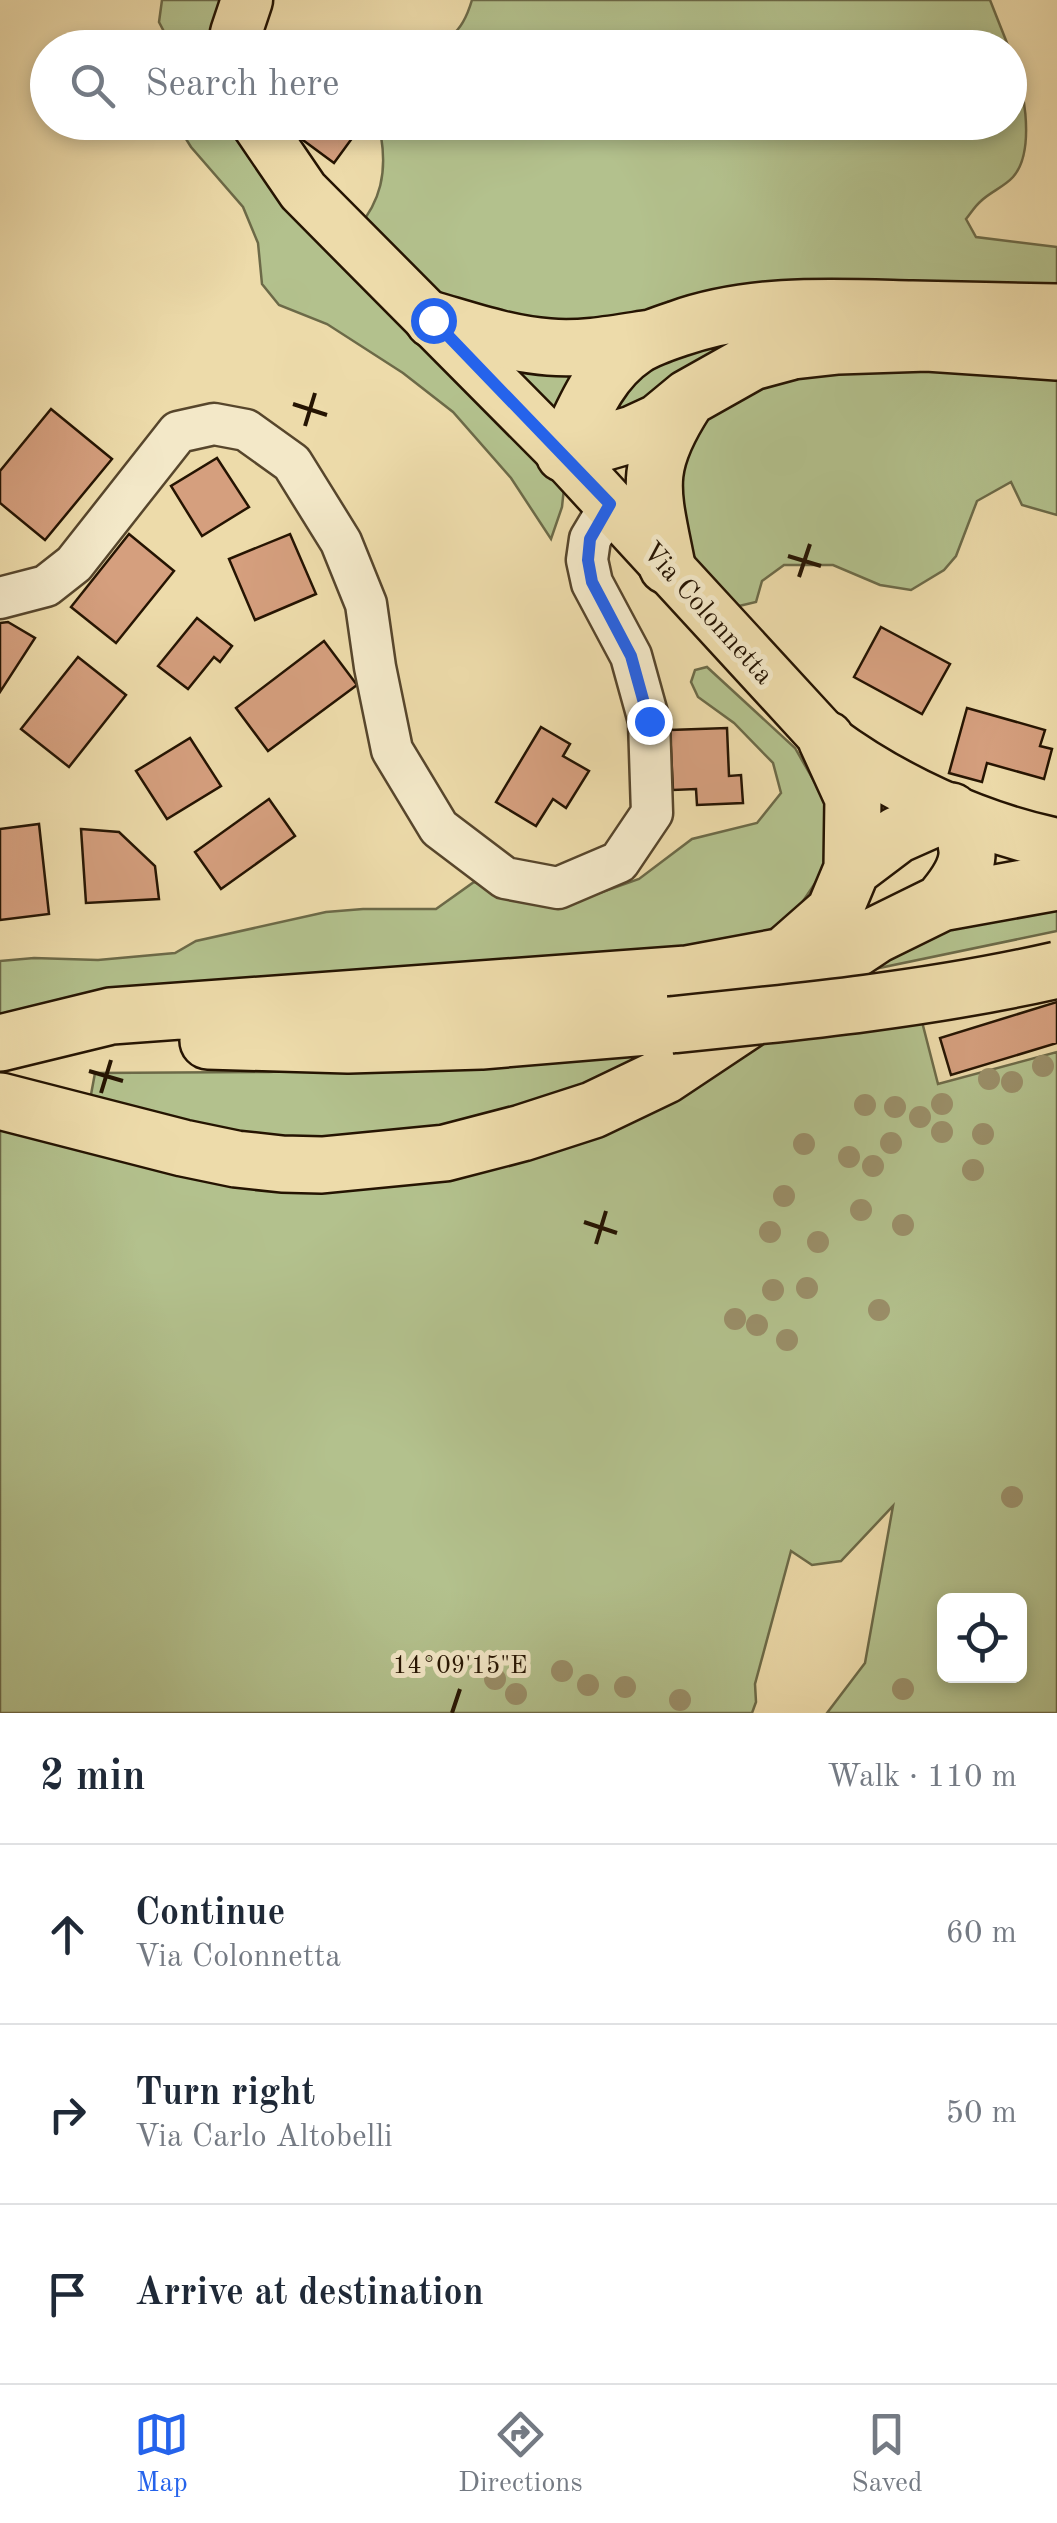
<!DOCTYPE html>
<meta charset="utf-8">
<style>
:root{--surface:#fff;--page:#f6f6f7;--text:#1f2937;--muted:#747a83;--line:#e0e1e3;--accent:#2563eb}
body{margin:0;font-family:"Old Standard TT",serif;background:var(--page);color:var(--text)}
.controls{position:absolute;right:30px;bottom:30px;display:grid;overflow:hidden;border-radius:15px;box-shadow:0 5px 15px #0003}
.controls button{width:90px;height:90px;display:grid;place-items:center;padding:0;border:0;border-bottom:2px solid var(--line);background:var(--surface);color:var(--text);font:50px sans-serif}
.stop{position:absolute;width:30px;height:30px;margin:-22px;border:8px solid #2563eb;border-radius:50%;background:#fff}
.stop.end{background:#2563eb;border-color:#fff;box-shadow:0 2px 10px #0008}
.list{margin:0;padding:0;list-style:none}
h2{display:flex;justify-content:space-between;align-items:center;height:130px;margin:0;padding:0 40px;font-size:42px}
h2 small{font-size:32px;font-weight:400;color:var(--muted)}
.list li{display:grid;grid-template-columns:65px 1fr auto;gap:30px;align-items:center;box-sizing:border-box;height:180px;padding:0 40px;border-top:2px solid var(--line)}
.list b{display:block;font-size:38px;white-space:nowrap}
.list p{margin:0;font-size:32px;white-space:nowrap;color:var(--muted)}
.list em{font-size:32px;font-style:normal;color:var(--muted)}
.icon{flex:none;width:55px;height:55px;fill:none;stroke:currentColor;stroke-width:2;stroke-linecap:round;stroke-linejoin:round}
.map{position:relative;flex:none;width:1057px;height:1713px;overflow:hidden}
.search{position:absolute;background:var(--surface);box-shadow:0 5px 15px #0003;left:30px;right:30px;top:30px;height:110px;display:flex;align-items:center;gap:25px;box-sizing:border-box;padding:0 35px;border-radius:55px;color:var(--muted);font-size:38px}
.sheet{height:670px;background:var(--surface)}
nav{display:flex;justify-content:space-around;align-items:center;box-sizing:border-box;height:140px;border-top:2px solid var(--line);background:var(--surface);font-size:28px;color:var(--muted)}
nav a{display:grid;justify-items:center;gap:5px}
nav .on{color:var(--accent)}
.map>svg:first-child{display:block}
.green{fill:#b3c18d;stroke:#6c6a48;stroke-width:2.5;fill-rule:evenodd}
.building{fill:#d59f7e;stroke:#251402;stroke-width:2.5}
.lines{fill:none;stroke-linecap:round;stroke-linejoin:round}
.minor-casing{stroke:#57462c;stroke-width:45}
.major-casing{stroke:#251402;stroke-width:55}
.highway-casing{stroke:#251402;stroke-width:60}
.minor{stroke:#f3e8c8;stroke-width:40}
.major{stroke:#eddbaa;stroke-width:50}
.highway{stroke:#eddbaa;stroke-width:55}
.highway-bridge-casing{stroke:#251402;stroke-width:60;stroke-linecap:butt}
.highway-bridge{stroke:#eddbaa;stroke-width:55}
.tree{fill:#9a8f69}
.route{stroke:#2563eb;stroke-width:12}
.ticks{fill:none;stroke:#251402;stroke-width:4}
.labels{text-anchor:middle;stroke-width:10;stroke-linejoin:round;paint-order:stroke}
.street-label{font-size:28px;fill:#251402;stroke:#f3e8c8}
.ticks-label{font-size:25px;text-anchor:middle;fill:#251402;stroke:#f3e8c8;stroke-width:10;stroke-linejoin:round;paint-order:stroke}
</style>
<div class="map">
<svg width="1057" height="1713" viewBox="0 0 1057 1713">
<rect width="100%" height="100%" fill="#eddbaa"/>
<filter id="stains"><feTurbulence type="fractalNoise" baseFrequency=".002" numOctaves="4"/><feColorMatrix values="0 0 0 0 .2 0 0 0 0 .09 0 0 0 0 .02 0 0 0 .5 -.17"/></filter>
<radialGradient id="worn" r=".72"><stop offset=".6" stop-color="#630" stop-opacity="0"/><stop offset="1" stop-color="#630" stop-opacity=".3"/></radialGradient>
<path class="green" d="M162,0H226L224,47H172L159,22Z
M472,0H990L1009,48L412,47C449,41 461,37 472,0Z
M1010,48C1023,79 1037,150 1013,177C1004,187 990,192 981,201C975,206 971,213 966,219L976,237L1057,247V298L643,330L467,325L357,229C381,201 387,172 381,136L363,123L1010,122Z
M176,123H244L564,488L562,507L551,539L511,478L453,412L403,373L327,324L279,305L262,284L258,243L243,207L191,147Z
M847,337L606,433L629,374L702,344Z
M1057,362V515L1022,505L1011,482L977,501L956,556L944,570L911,590L880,585L833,565H784L762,581L756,602L722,610L680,568L665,465L692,414L804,368Z
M584,368L561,424L515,370Z
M707,667L795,748L826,802V867L793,916L734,950L0,1020V961L34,958L98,960L175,953L196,941L326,912L363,909H436L474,882L534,903L591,896L639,879L692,839L757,823L781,793L773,763L734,723L698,697L691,682L695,670Z
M1057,889V931L812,982L852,956Z
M919,1010L938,1084L1057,1052V1713H827L865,1663L893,1506L841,1561L812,1565L791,1551L755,1684L756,1702L752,1713H0V1118L263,1181L735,1042ZM944,1600H1020V1676H944Z
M678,1051L636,1079L340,1155L90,1100L95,1073L269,1072Z"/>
<path class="building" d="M300,122H356L361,126L334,163L292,132Z
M51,409L112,459L45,540L0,503V471Z
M217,458L249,507L202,536L171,486Z
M129,534L174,571L116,643L71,607Z
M290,534L316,594L255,620L229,559Z
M197,618L232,646L220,662L214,657L188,689L158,666Z
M8,622L35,638L0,692V623Z
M881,627L950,664L922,714L854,677Z
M324,641L357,685L268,751L236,708Z
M78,657L126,695L69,767L21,729Z
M967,708L1045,730L1040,746L1052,749L1044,779L987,763L982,782L949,773Z
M541,727L570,744L563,756L589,771L566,808L553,799L536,826L496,802Z
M727,728L729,776L741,775L743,803L697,805L696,789L673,790L670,730Z
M190,738L221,786L167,819L136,771Z
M269,799L295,836L221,889L195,852Z
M39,824L49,914L0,920V829Z
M81,829L119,832L155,866L159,899L86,903Z
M1057,1002V1043L951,1075L940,1038Z"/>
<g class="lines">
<g class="minor-casing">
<path id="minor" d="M0,598L46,586L74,564L178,432L214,424L246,430L292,463L341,542L366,604L375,667L392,750L439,828L505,878L558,888L619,862L652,813L649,721L631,656L592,583L587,560L590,539L611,504"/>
</g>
<g class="major-casing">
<path id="major" d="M239,48L236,33L247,0
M256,122L303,191L564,454L826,739C892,788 976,827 1057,844"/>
</g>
<g class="highway-casing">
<path id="highway" d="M433,320C471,331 509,344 549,347C583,350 618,343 651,338
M564,454C582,416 597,372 635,347C647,339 662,334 677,329C752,302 833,307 912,309C960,310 1009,311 1057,312
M564,454L633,434L659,422L688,398L752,362L793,351L838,346L927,343L1057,352
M667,566C652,490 642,469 686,401
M852,869L897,835L951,811C977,849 970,869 941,903
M208,1041L348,1045L481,1041L670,1025
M0,1043L111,1016L687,974L784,956L834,912L852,869L853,798L826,739
M0,1101L183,1148L236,1159L282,1164L322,1165L445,1153L522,1133L593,1110L664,1076L876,935L941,903L1057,882"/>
</g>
<use href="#minor" class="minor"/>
<use href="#major" class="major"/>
<use href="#highway" class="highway"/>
<g class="highway-bridge-casing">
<path id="highway-bridge" d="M670,1025C799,1012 930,999 1057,970"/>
</g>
<use href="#highway-bridge" class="highway-bridge"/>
</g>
<g class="tree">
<circle cx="1043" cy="1066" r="11"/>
<circle cx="989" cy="1079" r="11"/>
<circle cx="1012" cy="1082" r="11"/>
<circle cx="942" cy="1104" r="11"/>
<circle cx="865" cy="1105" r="11"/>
<circle cx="895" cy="1107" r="11"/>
<circle cx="920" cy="1117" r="11"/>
<circle cx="942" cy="1132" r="11"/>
<circle cx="983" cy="1134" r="11"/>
<circle cx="891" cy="1143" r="11"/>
<circle cx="804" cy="1144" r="11"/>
<circle cx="849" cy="1157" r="11"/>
<circle cx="873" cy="1166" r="11"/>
<circle cx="973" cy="1170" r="11"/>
<circle cx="784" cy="1196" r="11"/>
<circle cx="861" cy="1210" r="11"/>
<circle cx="903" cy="1225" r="11"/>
<circle cx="770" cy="1232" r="11"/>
<circle cx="818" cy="1242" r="11"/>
<circle cx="807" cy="1288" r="11"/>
<circle cx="773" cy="1290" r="11"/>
<circle cx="879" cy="1310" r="11"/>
<circle cx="735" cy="1319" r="11"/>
<circle cx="757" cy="1325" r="11"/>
<circle cx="787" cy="1340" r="11"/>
<circle cx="1012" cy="1497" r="11"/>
<circle cx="562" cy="1671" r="11"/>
<circle cx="495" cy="1679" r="11"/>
<circle cx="588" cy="1685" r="11"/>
<circle cx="625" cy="1687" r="11"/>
<circle cx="903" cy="1689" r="11"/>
<circle cx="516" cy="1694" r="11"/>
<circle cx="680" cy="1700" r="11"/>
</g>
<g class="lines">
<path class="route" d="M433,320L610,504L590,539L588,560L592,582L631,656L649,721"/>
</g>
<path class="ticks" d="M293,404L327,415M305,426L315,393M788,556L821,566M799,577L810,544M89,1071L123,1081M101,1093L111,1060M584,1222L617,1233M596,1244L606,1211M452,1713L460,1689"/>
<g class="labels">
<g class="street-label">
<text transform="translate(709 612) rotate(48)" y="10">Via Colonnetta</text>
</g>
</g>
<g class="ticks-label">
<text x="460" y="1673">14°09'15"E</text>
</g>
<rect width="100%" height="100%" filter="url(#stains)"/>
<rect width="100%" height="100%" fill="url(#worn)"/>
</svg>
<div class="controls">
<button><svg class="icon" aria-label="locate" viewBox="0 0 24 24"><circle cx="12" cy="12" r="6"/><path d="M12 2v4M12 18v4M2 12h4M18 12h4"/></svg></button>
</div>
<div class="stop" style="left:433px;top:320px"></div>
<div class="stop end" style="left:649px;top:721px"></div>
<div class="search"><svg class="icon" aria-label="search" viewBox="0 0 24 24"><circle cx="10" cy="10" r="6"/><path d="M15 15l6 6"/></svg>Search here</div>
</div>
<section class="sheet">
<h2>2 min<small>Walk · 110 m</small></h2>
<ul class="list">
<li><svg class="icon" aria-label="ahead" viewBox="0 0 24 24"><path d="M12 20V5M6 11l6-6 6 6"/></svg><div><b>Continue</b><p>Via Colonnetta</p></div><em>60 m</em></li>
<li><svg class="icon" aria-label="right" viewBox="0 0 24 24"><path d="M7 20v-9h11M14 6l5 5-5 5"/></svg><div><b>Turn right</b><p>Via Carlo Altobelli</p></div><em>50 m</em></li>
<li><svg class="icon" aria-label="arrive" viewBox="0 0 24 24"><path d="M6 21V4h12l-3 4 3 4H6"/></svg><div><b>Arrive at destination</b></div></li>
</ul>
</section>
<nav>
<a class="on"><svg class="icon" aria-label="map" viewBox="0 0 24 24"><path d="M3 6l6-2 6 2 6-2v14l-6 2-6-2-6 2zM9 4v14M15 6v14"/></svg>Map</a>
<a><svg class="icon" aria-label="directions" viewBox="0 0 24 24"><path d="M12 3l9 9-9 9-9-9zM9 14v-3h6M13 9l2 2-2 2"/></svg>Directions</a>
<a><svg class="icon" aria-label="saved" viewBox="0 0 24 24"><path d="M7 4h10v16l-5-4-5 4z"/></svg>Saved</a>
</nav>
